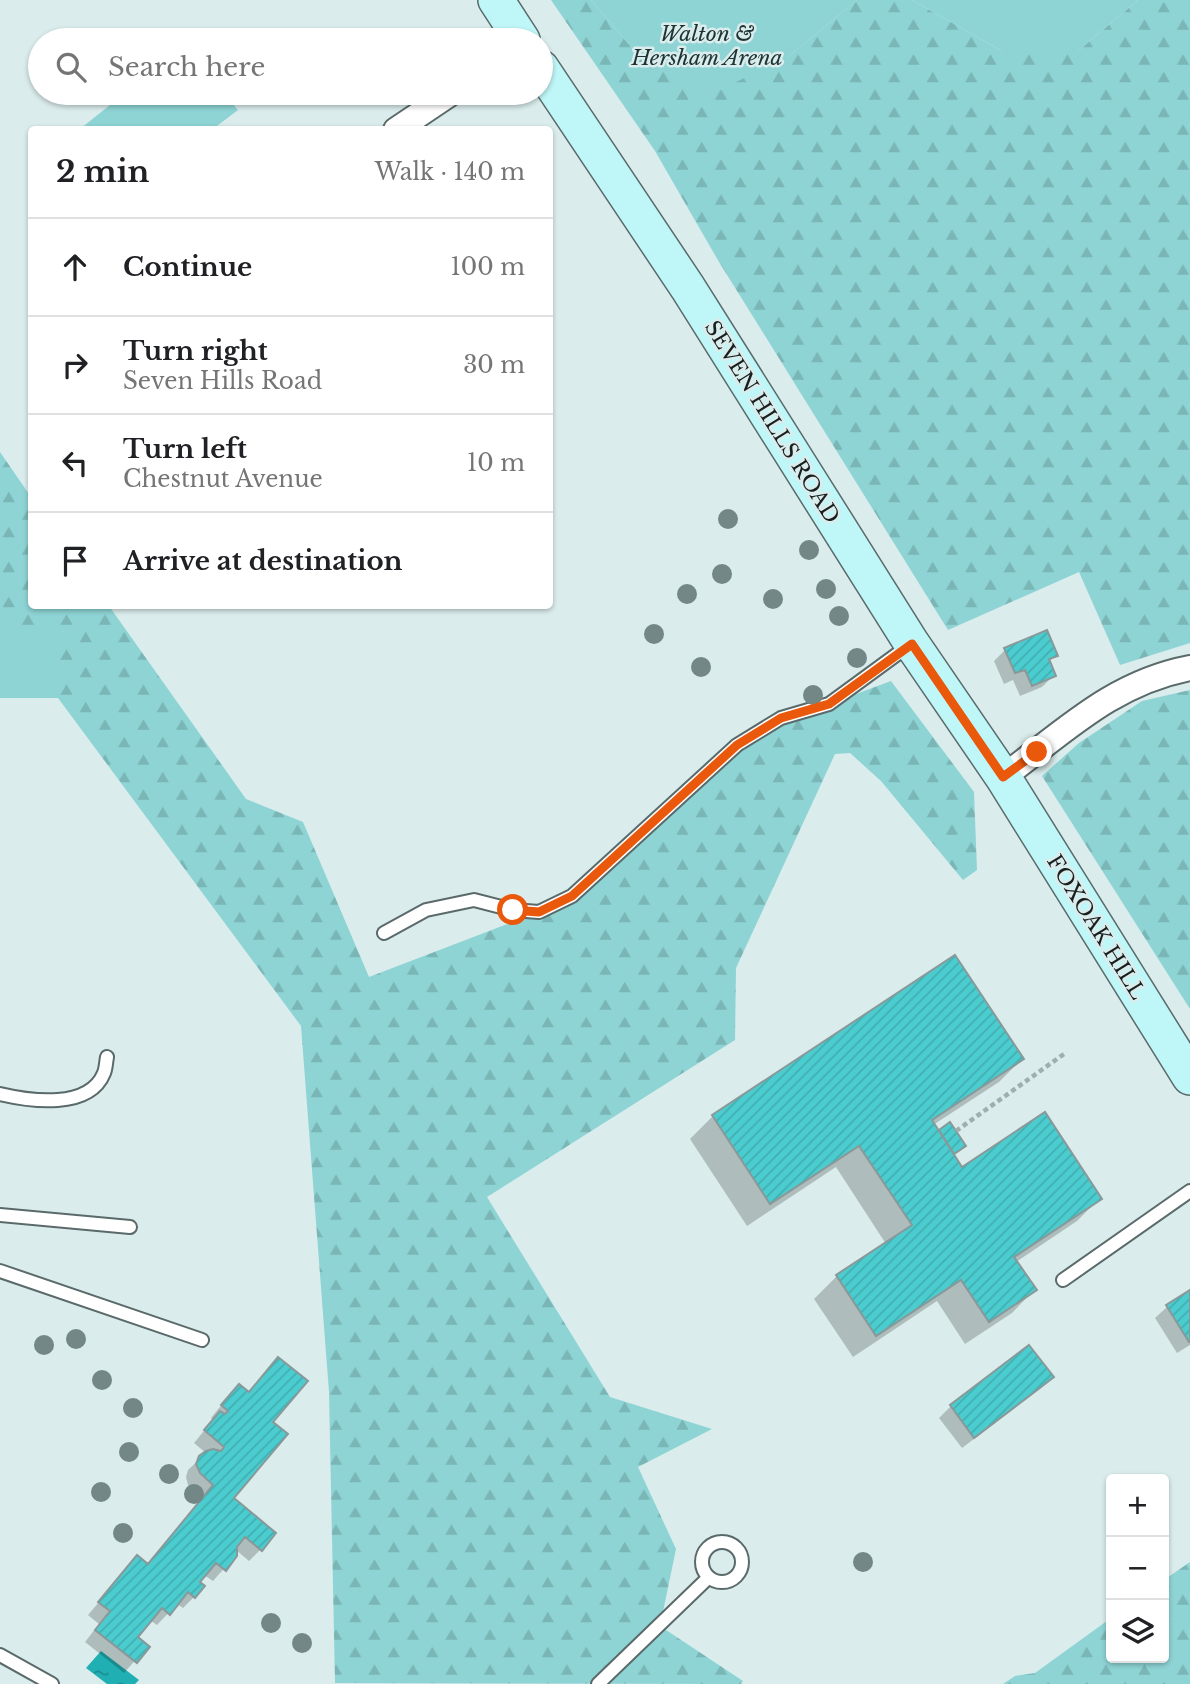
<!DOCTYPE html>
<meta charset="utf-8">
<style>
:root{--surface:#fff;--page:#f6f6f6;--text:#202124;--muted:#757577;--line:#e0e0e0}
body{margin:0;font-family:"Libre Baskerville",serif;background:var(--page);color:var(--text)}
.controls{position:absolute;right:21px;bottom:21px;display:grid;overflow:hidden;border-radius:7px;box-shadow:0 2px 5px #0004}
.controls button{width:63px;height:63px;display:grid;place-items:center;padding:0;border:0;border-bottom:2px solid var(--line);background:var(--surface);color:var(--text);font:35px sans-serif}
.stop{position:absolute;width:21px;height:21px;margin:-16px;border:5px solid #ea580c;border-radius:50%;background:#fff}
.stop.end{background:#ea580c;border-color:#fff;box-shadow:0 2px 7px #0008}
.list{margin:0;padding:0;list-style:none}
h2{display:flex;justify-content:space-between;align-items:center;height:91px;margin:0;padding:0 28px;font-size:30px}
h2 small{font-size:23px;font-weight:400;color:var(--muted)}
.list li{display:grid;grid-template-columns:46px 1fr auto;gap:21px;align-items:center;box-sizing:border-box;height:98px;padding:0 28px;border-top:2px solid var(--line)}
.list b{display:block;font-size:26px;white-space:nowrap}
.list p{margin:0;font-size:23px;white-space:nowrap;color:var(--muted)}
.list em{font-size:23px;font-style:normal;color:var(--muted)}
.icon{flex:none;width:38px;height:38px;fill:none;stroke:currentColor;stroke-width:2;stroke-linecap:round;stroke-linejoin:round}
.map{position:relative;flex:none;width:1190px;height:1684px;overflow:hidden}
.search{position:absolute;background:var(--surface);box-shadow:0 2px 5px #0004;left:28px;top:28px;width:525px;height:77px;display:flex;align-items:center;gap:18px;box-sizing:border-box;padding:0 24px;border-radius:38px;color:var(--muted);font-size:26px}
.panel{position:absolute;background:var(--surface);box-shadow:0 2px 5px #0004;left:28px;top:126px;width:525px;height:483px;border-radius:7px}
.map>svg:first-child{display:block}
.forest{fill:url(#forest-firs)}
.park{fill:#8ed4d5}
.water{fill:url(#water-ripples)}
.shadow{fill:#0003}
.building{fill:url(#building-hatch);stroke:#899999;stroke-width:2}
.lines{fill:none;stroke-linecap:round;stroke-linejoin:round}
.lane-casing{stroke:#5a6a6a;stroke-width:16}
.street-casing{stroke:#5a6a6a;stroke-width:28}
.secondary-casing{stroke:#5a6a6a;stroke-width:38}
.path{stroke:#9faeae;stroke-width:4.5;stroke-dasharray:5 3.5;stroke-linecap:butt}
.lane{stroke:#fff;stroke-width:12}
.street{stroke:#fff;stroke-width:24}
.secondary{stroke:#bff6f7;stroke-width:35}
.tree{fill:#738787}
.route{stroke:#ea580c;stroke-width:9}
.labels{text-anchor:middle;stroke-width:5;stroke-linejoin:round;paint-order:stroke}
.park-label{font-size:21px;font-style:italic;fill:#1e3434;stroke:#daecec}
.street-label{font-size:21px;fill:#191f1f;stroke:#daecec}
</style>
<div class="map">
<svg width="1190" height="1684" viewBox="0 0 1190 1684">
<defs>
<pattern id="forest-firs" width="22" height="20" patternUnits="userSpaceOnUse" patternTransform="scale(1.75)"><rect width="22" height="20" fill="#8ed4d5"/><path d="M5 1l3.5 6h-7zM16 11l3.5 6h-7z" fill="#7ab6b6"/></pattern>
<pattern id="water-ripples" width="26" height="14" patternUnits="userSpaceOnUse" patternTransform="scale(1.75)"><rect width="26" height="14" fill="#20afb2"/><path d="M2 4q2-2 4 0t4 0M15 11q2-2 4 0t4 0" fill="none" stroke="#1b8e90"/></pattern>
<pattern id="building-hatch" width="6" height="6" patternUnits="userSpaceOnUse" patternTransform="scale(1.75)"><rect width="6" height="6" fill="#4bcccf"/><path d="M-1 1l2-2M0 6l6-6M5 7l2-2" fill="none" stroke="#41afb1"/></pattern>
</defs>
<rect width="100%" height="100%" fill="#daecec"/>
<path class="forest" d="M551,0H591L633,49L788,57L857,0H912L1002,51H1078L1138,0H1190V643L1120,665L1079,572L948,630L719,262L655,151Z
M0,452L31,497L32,606H109L246,799L303,822L369,977L539,912L572,896L737,745L781,718L829,704L891,681L974,792L977,870L963,880L881,781L850,753L835,754L736,968L735,1040L487,1197L610,1397L712,1429L638,1467L676,1549L660,1626L743,1681L741,1684L335,1683L329,1392L301,1026L58,698V628H0Z
M1190,690V1009L1042,776L1079,743L1142,701Z
M1190,1562V1684H1003L1015,1676L1035,1673L1111,1618V1658H1164V1580Z"/>
<path class="park" d="M591,0H857L788,57L701,99L633,49Z
M912,0H1138L1078,51H1002Z
M125,93H223L238,110L213,129H80Z
M0,628H58V698H0Z"/>
<path class="water" d="M101,1651L139,1680L135,1684H107L86,1668Z"/>
<path class="shadow" d="M1005,650L1056,655L1048,663L1054,675L1042,687L1020,696L1013,680L1004,684L994,661Z
M1022,1059L999,1082L933,1125L938,1133L950,1125L964,1146L953,1155L962,1169L1100,1198L1077,1221L1016,1262L1034,1290L1012,1313L965,1344L937,1301L853,1357L814,1299L837,1276L886,1244L836,1167L747,1226L690,1139L713,1116Z
M1190,1292V1345L1177,1353L1155,1318L1167,1307Z
M1029,1347L1052,1377L1040,1389L962,1448L939,1418L951,1406Z
M267,1371L271,1422L232,1498L260,1550L249,1561L236,1550V1555L213,1581L204,1575L198,1583L194,1597L183,1608L177,1604L157,1625L150,1620L136,1638L147,1647L124,1673L85,1642L99,1624L88,1615L137,1557L147,1566L203,1497L188,1485L186,1477L188,1470L206,1453L194,1443L213,1420L211,1418L227,1398L247,1394Z"/>
<path class="building" d="M1047,630L1058,656L1049,659L1056,676L1032,686L1025,670L1015,673L1004,648Z
M955,955L1024,1059L932,1120L962,1167L1045,1112L1102,1199L1014,1257L1037,1290L989,1322L961,1280L876,1336L836,1275L912,1225L859,1146L770,1204L712,1115Z
M950,1122L966,1146L954,1154L939,1130Z
M1190,1290V1342H1189L1166,1305Z
M1029,1345L1054,1377L974,1438L950,1405Z
M278,1357L308,1381L273,1422L288,1434L234,1498L276,1533L262,1551L245,1537L237,1547V1556L226,1571L216,1563L200,1582L205,1586L195,1598L188,1592L170,1615L162,1608L138,1637L150,1647L137,1663L95,1630L110,1611L98,1602L137,1555L148,1564L213,1485L200,1473L196,1464L199,1456L206,1451L213,1449L221,1451L224,1447L204,1430L220,1411L225,1414L228,1411L221,1405L239,1384L249,1392Z"/>
<g class="lines">
<g class="lane-casing">
<path id="lane" d="M384,933L426,910L474,900L513,910L539,912L572,896L737,745L781,718L829,704L911,644
M0,1094C30,1101 89,1110 104,1073C106,1068 106,1062 107,1057
M0,1215L130,1227
M0,1271L202,1340
M1063,1280L1190,1191
M702 1562a20 20 0 1 1 40 0a20 20 0 1 1-40 0Z
M0,1655L52,1684
M598,1684L708,1578"/>
</g>
<g class="street-casing">
<path id="street" d="M396,130L451,93
M1003,777C1064,732 1112,683 1190,668"/>
</g>
<g class="secondary-casing">
<path id="secondary" d="M496,0L522,40
M541,68L688,288L912,644L1003,777L1190,1077"/>
</g>
<path class="path" d="M956,1131L1064,1054"/>
<use href="#lane" class="lane"/>
<use href="#street" class="street"/>
<use href="#secondary" class="secondary"/>
</g>
<g class="tree">
<circle cx="728" cy="519" r="10"/>
<circle cx="809" cy="550" r="10"/>
<circle cx="722" cy="574" r="10"/>
<circle cx="826" cy="589" r="10"/>
<circle cx="687" cy="594" r="10"/>
<circle cx="773" cy="599" r="10"/>
<circle cx="839" cy="616" r="10"/>
<circle cx="654" cy="634" r="10"/>
<circle cx="857" cy="658" r="10"/>
<circle cx="701" cy="667" r="10"/>
<circle cx="813" cy="695" r="10"/>
<circle cx="76" cy="1339" r="10"/>
<circle cx="44" cy="1345" r="10"/>
<circle cx="102" cy="1380" r="10"/>
<circle cx="133" cy="1408" r="10"/>
<circle cx="129" cy="1452" r="10"/>
<circle cx="169" cy="1474" r="10"/>
<circle cx="101" cy="1492" r="10"/>
<circle cx="194" cy="1494" r="10"/>
<circle cx="123" cy="1533" r="10"/>
<circle cx="863" cy="1562" r="10"/>
<circle cx="271" cy="1623" r="10"/>
<circle cx="302" cy="1643" r="10"/>
</g>
<g class="lines">
<path class="route" d="M513,910L539,912L572,896L737,745L781,718L829,704L912,644L1003,777L1037,752"/>
</g>
<g class="labels">
<g class="park-label">
<text x="707" y="41">Walton &amp;<tspan x="707" dy="24">Hersham Arena</tspan></text>
</g>
<g class="street-label">
<text transform="translate(772 422) rotate(58)" y="7">SEVEN HILLS ROAD</text>
<text transform="translate(1096 927) rotate(58)" y="7">FOXOAK HILL</text>
</g>
</g>
</svg>
<div class="controls">
<button>+</button>
<button>−</button>
<button><svg class="icon" aria-label="layers" viewBox="0 0 24 24"><path d="M12 4l9 5-9 5-9-5zM3 14l9 5 9-5"/></svg></button>
</div>
<div class="stop" style="left:513px;top:910px"></div>
<div class="stop end" style="left:1037px;top:752px"></div>
<div class="search"><svg class="icon" aria-label="search" viewBox="0 0 24 24"><circle cx="10" cy="10" r="6"/><path d="M15 15l6 6"/></svg>Search here</div>
<section class="panel">
<h2>2 min<small>Walk · 140 m</small></h2>
<ul class="list">
<li><svg class="icon" aria-label="ahead" viewBox="0 0 24 24"><path d="M12 20V5M6 11l6-6 6 6"/></svg><div><b>Continue</b></div><em>100 m</em></li>
<li><svg class="icon" aria-label="right" viewBox="0 0 24 24"><path d="M7 20v-9h11M14 6l5 5-5 5"/></svg><div><b>Turn right</b><p>Seven Hills Road</p></div><em>30 m</em></li>
<li><svg class="icon" aria-label="left" viewBox="0 0 24 24"><path d="M17 20v-9H6M10 6l-5 5 5 5"/></svg><div><b>Turn left</b><p>Chestnut Avenue</p></div><em>10 m</em></li>
<li><svg class="icon" aria-label="arrive" viewBox="0 0 24 24"><path d="M6 21V4h12l-3 4 3 4H6"/></svg><div><b>Arrive at destination</b></div></li>
</ul>
</section>
</div>
